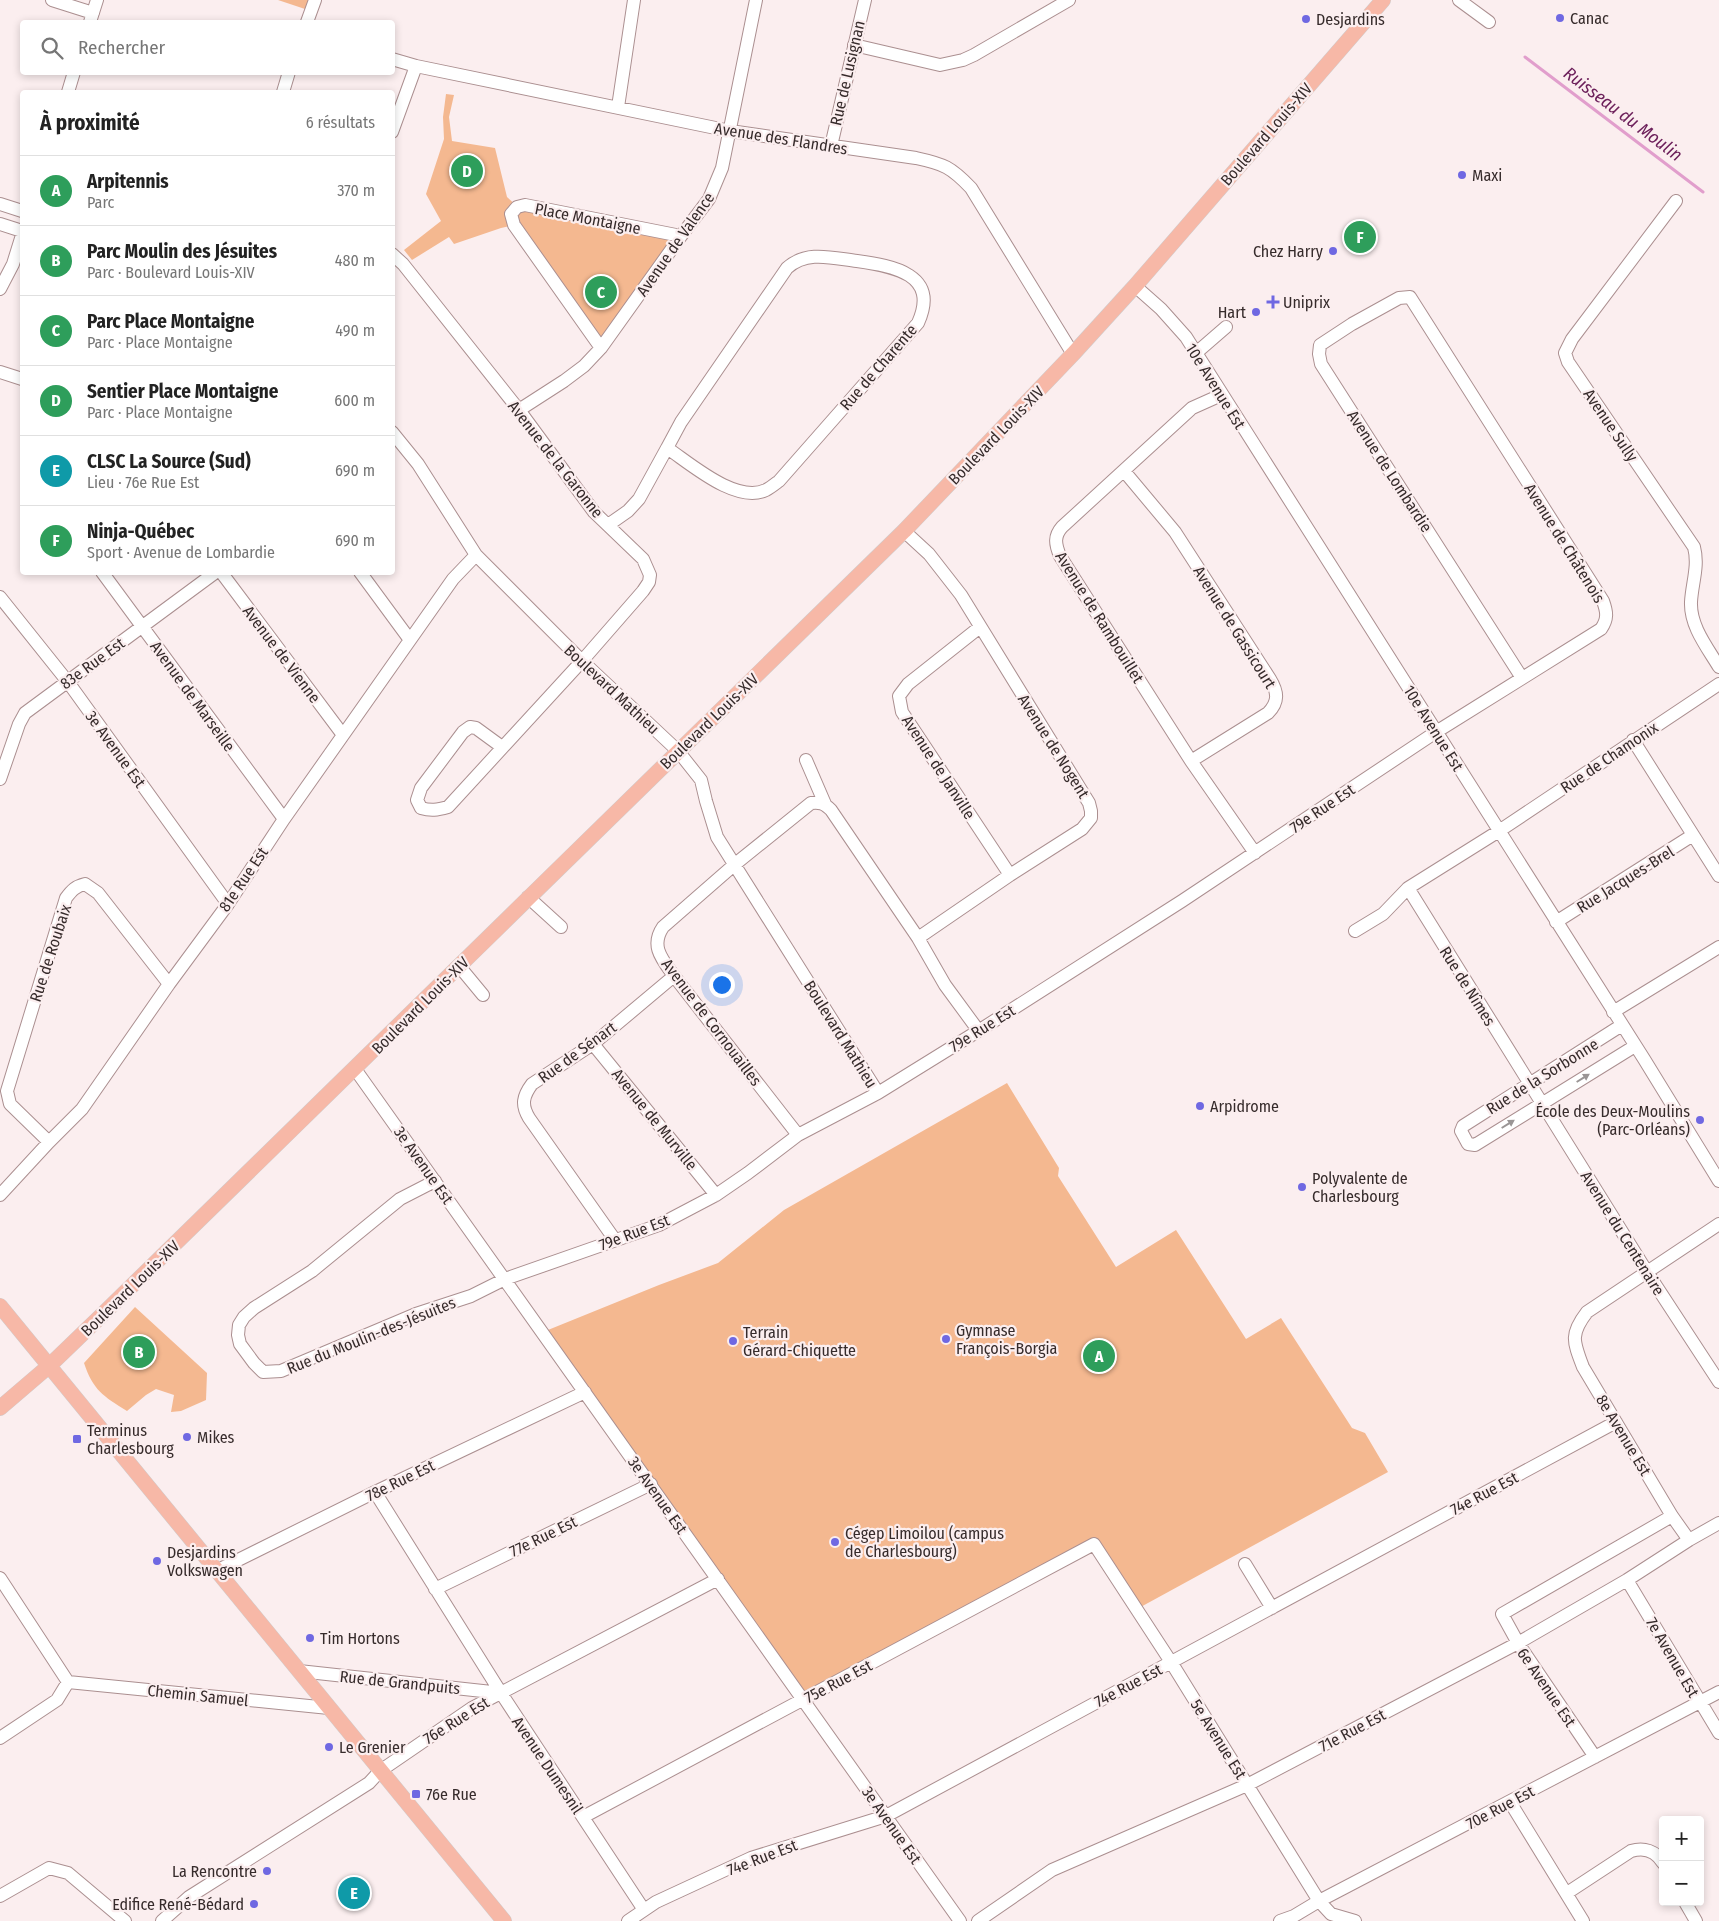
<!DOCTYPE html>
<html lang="fr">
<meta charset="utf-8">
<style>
:root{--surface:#fff;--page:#f2f2f2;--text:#222;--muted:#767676;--line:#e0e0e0;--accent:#0f766e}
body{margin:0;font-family:"Fira Sans Condensed",sans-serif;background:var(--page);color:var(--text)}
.controls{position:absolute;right:15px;bottom:15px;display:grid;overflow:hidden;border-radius:5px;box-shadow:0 2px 8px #0003}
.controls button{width:45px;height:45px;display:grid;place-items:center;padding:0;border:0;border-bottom:1px solid var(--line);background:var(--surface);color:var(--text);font:25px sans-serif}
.you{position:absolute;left:721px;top:984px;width:18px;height:18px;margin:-12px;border:4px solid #fff;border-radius:50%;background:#1a73e8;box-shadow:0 0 0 8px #1a73e833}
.badge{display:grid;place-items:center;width:32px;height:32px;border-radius:50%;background:var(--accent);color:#fff;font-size:16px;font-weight:700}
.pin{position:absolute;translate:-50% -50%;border:2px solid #fff;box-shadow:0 1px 5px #0006}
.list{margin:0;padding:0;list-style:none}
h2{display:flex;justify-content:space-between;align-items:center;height:65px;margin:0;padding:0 20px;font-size:21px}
h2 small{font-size:16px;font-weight:400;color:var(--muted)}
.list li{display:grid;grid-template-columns:32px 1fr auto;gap:15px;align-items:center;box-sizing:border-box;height:70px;padding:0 20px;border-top:1px solid var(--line)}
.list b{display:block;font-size:19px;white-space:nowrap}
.list p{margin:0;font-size:16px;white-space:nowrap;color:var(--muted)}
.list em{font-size:16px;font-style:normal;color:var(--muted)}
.icon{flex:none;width:28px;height:28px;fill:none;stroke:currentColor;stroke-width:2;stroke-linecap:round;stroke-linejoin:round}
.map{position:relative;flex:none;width:1719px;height:1921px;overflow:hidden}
.search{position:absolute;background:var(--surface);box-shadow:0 2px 8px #0003;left:20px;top:20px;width:375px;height:55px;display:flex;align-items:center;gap:12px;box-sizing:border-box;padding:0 18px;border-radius:5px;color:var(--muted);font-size:19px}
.panel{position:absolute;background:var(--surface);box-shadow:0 2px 8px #0003;left:20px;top:90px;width:375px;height:485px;border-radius:5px}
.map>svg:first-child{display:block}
.green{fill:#f4b890}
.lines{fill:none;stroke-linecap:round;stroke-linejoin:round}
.stream{stroke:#e19ecc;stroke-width:3}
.minor-casing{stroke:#ab8f90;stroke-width:14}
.major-casing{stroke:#cfcccc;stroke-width:16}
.minor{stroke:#fff;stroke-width:12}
.major{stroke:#f7b8a7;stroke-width:15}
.oneway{fill:#9a9595}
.poi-dot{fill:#6f68e2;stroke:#fbeeef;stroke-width:2}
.labels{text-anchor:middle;stroke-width:4.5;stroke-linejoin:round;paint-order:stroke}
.poi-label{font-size:16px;fill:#362b2b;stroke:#fbeeef;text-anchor:start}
.street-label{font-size:16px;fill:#362b2b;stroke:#fbeeef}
.water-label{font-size:18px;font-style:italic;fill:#6d215b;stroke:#fbeeef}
</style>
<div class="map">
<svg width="1719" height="1921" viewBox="0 0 1719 1921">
<rect width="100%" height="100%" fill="#fbeeef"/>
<path class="green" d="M278,0H315L311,11Z
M446,94L454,95L449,117L452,141L495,148L507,197L517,206L681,236L601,348L514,225L501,228L454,244L449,237L412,260L404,250L441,221L426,194L444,139L443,117Z
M1007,1083L1059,1168L1058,1176L1116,1267L1176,1230L1246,1339L1281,1318L1352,1428L1365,1433L1388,1472L1137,1609L1094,1544L803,1699L543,1332L659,1285L718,1263L784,1210Z
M135,1307L207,1373L206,1400L181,1411L171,1412L174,1395L156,1389L146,1395L127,1411C103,1396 93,1390 84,1363Z"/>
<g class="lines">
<path class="stream" d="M1525,57L1703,192"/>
<g class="minor-casing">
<path id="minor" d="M52,0L93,13
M1459,0L1489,22
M90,22L97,0
M307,22L315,0
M854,45L940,65L963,60L974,55L1069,0
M392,59L416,66L730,131L916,158C944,164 951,167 971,188L1073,354
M68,92L74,72
M283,92L289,72
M618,107L634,0
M392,132L416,66
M831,146L865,0
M1676,201L1572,339L1565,353L1568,362L1694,547C1699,566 1692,583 1691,602C1690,626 1707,647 1719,667
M0,204L22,211
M0,224L22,231
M392,254L403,264L519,410L594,512L643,559L650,575L649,582L643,591L582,661L448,807C437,810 431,811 421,808L417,800L421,788L463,732L470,727L476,728L502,747
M1135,286L1161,309L1186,337L1644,1059L1719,1181
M0,289L13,264L22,235
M601,348L514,225L511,214L517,207L525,205L681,236
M1196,353L1226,327
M0,372L22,379
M1221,395L1192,408L1062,527C1054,536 1055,544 1060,556L1191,761L1255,853
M519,410L564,381L584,366L601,348L681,236L709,199L722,168L756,0
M392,432L418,464L476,555L582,661L678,751L701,780L706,801L717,837L878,1093
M1124,471L1175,532L1270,679C1278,692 1279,702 1268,713L1191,761
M608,525L628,511L639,499L667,448C691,464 736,504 766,490C770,488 775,484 779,481L918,323C940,274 893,266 857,261C832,258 807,250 787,268L681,422L667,448
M904,531L929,554L961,595L1089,803L1091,811V818L1082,829L1010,875L918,938
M102,572L284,819
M221,572L343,735
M360,572L410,640
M0,597L68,682L228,904
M980,627L908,684L899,696L902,712L1010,875
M1633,740L1719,876
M806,760L825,804
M0,779L19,724L25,713L216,572
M1408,888L1647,1272L1719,1382
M528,897L561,927
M1556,922L1693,835
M1355,931L1383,914L1408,888L1499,831L1719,684
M459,966L483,995
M1613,1012L1719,947
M1622,1025L1463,1126L1461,1131L1468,1144L1475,1145L1635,1046
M593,1044L716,1195
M355,1069L960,1921
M798,1135L674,976C662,959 650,946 663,927L734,865L811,803C820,802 824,803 831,810L918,938L945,985L978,1030
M49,1142L10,1104L7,1091L66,898C72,890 76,886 85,884L98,893L169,984
M435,1181L400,1199L312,1271L254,1308L244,1317L239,1325L238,1335L240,1344L254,1363L263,1372L281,1371L416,1314L471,1296L505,1279L659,1225L716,1195L748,1173L798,1135L878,1093L983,1028L1182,901L1436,732L1601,629C1608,619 1607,612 1603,601L1410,297L1399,298L1352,324L1320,345L1319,354L1321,364L1522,678
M0,1195L49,1142L82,1109L169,984L228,904L284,819L453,579L476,555
M615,1240L529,1118C521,1105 523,1096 532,1084L593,1044L674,976
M375,1492L501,1693L644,1910
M1689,1540L1672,1516L1583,1367C1573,1341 1570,1334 1587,1312L1719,1224
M1245,1564L1272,1608
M216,1571L375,1492L585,1392
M0,1578L68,1682L57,1700L0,1738
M1627,1580L1719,1733
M435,1589L651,1484
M299,1671L501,1693
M68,1682L329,1708
M1595,1757L1518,1643L1502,1614L1672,1516
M1510,1802L1583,1921
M583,1817L1094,1544L1171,1662L1319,1901L1331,1914L1355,1921
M1567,1893L1631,1851C1644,1847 1656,1851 1663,1863
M0,1896L49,1868L68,1873L125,1921
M1685,1902L1696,1921
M162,1921L189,1897L369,1783L380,1771L472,1708L718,1579
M628,1921L656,1902L751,1858L886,1816L1616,1422
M978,1921L1052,1870L1247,1785L1518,1643L1627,1580L1689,1540L1719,1523
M1280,1921L1294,1916L1319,1901L1719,1692"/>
</g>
<g class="major-casing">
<path id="major" d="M0,1306L504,1921
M0,1408L49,1366L103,1314L904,531L1073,354L1135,286L1383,0"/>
</g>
<use href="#minor" class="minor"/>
<use href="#major" class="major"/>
</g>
<defs><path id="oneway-solid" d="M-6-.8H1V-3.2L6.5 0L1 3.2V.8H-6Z" transform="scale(1.25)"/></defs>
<g class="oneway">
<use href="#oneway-solid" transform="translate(1583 1078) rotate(-32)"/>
<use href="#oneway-solid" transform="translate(1508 1124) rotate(-32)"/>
</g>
<g class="poi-dot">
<circle cx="1560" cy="18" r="5"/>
<circle cx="1306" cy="19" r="5"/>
<circle cx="1462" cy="175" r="5"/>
<circle cx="1333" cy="251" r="5"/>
<path d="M1270.5 294.5h5v5h5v5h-5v5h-5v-5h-5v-5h5z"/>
<circle cx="1256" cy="312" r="5"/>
<circle cx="1200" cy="1106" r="5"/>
<circle cx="1700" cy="1120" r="5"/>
<circle cx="1302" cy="1187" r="5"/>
<circle cx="946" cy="1339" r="5"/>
<circle cx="733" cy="1341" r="5"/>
<circle cx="187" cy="1437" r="5"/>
<rect x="72" y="1434" width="10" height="10" rx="2.5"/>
<circle cx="835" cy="1542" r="5"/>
<circle cx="157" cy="1561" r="5"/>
<circle cx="310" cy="1638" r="5"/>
<circle cx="329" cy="1747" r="5"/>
<rect x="411" y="1789" width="10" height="10" rx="2.5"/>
<circle cx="267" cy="1871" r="5"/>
<circle cx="254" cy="1904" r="5"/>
</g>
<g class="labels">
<g class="poi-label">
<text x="1570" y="24">Canac</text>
<text x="1316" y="25">Desjardins</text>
<text x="1472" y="181">Maxi</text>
<text x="1323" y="257" text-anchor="end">Chez Harry</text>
<text x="1283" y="308">Uniprix</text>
<text x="1246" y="318" text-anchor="end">Hart</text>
<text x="1210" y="1112">Arpidrome</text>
<text x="1690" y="1117" text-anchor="end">École des Deux-Moulins<tspan x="1690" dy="18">(Parc-Orléans)</tspan></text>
<text x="1312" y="1184">Polyvalente de<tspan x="1312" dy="18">Charlesbourg</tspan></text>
<text x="956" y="1336">Gymnase<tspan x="956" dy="18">François-Borgia</tspan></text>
<text x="743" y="1338">Terrain<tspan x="743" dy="18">Gérard-Chiquette</tspan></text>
<text x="87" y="1436">Terminus<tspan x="87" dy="18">Charlesbourg</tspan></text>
<text x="197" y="1443">Mikes</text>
<text x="845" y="1539">Cégep Limoilou (campus<tspan x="845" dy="18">de Charlesbourg)</tspan></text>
<text x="167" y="1558">Desjardins<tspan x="167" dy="18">Volkswagen</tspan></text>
<text x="320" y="1644">Tim Hortons</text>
<text x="339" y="1753">Le Grenier</text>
<text x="426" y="1800">76e Rue</text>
<text x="257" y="1877" text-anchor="end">La Rencontre</text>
<text x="244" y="1910" text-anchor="end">Edifice René-Bédard</text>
</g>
<g class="street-label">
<text transform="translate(847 73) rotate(-77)" y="6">Rue de Lusignan</text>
<text transform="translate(1266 134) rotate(-49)" y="6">Boulevard Louis-XIV</text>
<text transform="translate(781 138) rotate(9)" y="6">Avenue des Flandres</text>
<text transform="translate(588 218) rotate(11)" y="6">Place Montaigne</text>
<text transform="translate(675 244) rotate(-55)" y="6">Avenue de Valence</text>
<text transform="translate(878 367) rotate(-49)" y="6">Rue de Charente</text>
<text transform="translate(1216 386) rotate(58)" y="6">10e Avenue Est</text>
<text transform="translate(1611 425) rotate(56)" y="6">Avenue Sully</text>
<text transform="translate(996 435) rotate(-46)" y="6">Boulevard Louis-XIV</text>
<text transform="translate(556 459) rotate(52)" y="6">Avenue de la Garonne</text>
<text transform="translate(1390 471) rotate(57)" y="6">Avenue de Lombardie</text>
<text transform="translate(1565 543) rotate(58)" y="6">Avenue de Châtenois</text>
<text transform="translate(1100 617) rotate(58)" y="6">Avenue de Rambouillet</text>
<text transform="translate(1235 627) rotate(58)" y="6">Avenue de Gassicourt</text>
<text transform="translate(282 654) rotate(53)" y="6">Avenue de Vienne</text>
<text transform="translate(92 663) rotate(-36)" y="6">83e Rue Est</text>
<text transform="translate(612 689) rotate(43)" y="6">Boulevard Mathieu</text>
<text transform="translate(193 696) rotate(54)" y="6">Avenue de Marseille</text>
<text transform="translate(709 721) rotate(-44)" y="6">Boulevard Louis-XIV</text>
<text transform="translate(1434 728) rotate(58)" y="6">10e Avenue Est</text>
<text transform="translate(1054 746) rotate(58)" y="6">Avenue de Nogent</text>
<text transform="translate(116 749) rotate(54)" y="6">3e Avenue Est</text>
<text transform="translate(1609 757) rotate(-34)" y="6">Rue de Chamonix</text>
<text transform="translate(939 767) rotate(57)" y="6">Avenue de Janville</text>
<text transform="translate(1322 808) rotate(-34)" y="6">79e Rue Est</text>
<text transform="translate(243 879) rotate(-56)" y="6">81e Rue Est</text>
<text transform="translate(1625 879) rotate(-32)" y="6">Rue Jacques-Brel</text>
<text transform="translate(50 953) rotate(-72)" y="6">Rue de Roubaix</text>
<text transform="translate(1468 986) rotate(58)" y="6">Rue de Nîmes</text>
<text transform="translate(420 1005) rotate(-45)" y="6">Boulevard Louis-XIV</text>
<text transform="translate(712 1022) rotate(53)" y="6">Avenue de Cornouailles</text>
<text transform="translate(982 1028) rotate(-32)" y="6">79e Rue Est</text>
<text transform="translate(841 1034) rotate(58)" y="6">Boulevard Mathieu</text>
<text transform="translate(577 1052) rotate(-36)" y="6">Rue de Sénart</text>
<text transform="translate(1542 1076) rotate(-32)" y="6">Rue de la Sorbonne</text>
<text transform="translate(655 1119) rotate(51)" y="6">Avenue de Murville</text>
<text transform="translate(424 1165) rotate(55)" y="6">3e Avenue Est</text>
<text transform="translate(634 1232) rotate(-21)" y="6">79e Rue Est</text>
<text transform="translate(1623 1233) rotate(58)" y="6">Avenue du Centenaire</text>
<text transform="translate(130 1288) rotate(-44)" y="6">Boulevard Louis-XIV</text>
<text transform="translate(371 1335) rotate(-22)" y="6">Rue du Moulin-des-Jésuites</text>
<text transform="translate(1624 1435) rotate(59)" y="6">8e Avenue Est</text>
<text transform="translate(400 1480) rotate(-26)" y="6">78e Rue Est</text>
<text transform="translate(1484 1493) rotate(-28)" y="6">74e Rue Est</text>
<text transform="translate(658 1495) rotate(55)" y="6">3e Avenue Est</text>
<text transform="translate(543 1536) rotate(-26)" y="6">77e Rue Est</text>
<text transform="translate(1673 1657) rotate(60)" y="6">7e Avenue Est</text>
<text transform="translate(838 1681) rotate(-28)" y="6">75e Rue Est</text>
<text transform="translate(400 1682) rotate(6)" y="6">Rue de Grandpuits</text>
<text transform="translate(1128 1685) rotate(-28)" y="6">74e Rue Est</text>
<text transform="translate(1547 1687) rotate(56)" y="6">6e Avenue Est</text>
<text transform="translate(198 1695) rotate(6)" y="6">Chemin Samuel</text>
<text transform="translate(456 1720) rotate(-32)" y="6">76e Rue Est</text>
<text transform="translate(1352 1730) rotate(-28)" y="6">71e Rue Est</text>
<text transform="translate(1219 1739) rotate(58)" y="6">5e Avenue Est</text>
<text transform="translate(548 1765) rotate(56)" y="6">Avenue Dumesnil</text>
<text transform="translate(1500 1807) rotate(-28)" y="6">70e Rue Est</text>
<text transform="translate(892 1825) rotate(55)" y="6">3e Avenue Est</text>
<text transform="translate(762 1857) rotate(-21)" y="6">74e Rue Est</text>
</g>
<g class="water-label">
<text transform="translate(1623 114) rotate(37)" y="6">Ruisseau du Moulin</text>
</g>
</g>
</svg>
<div class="controls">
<button>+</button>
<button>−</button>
</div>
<div class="you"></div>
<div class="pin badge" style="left:1099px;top:1356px;background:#2e9e5b">A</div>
<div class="pin badge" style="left:139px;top:1352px;background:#2e9e5b">B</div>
<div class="pin badge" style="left:601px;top:292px;background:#2e9e5b">C</div>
<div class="pin badge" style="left:467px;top:171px;background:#2e9e5b">D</div>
<div class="pin badge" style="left:354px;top:1893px;background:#0f9aa8">E</div>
<div class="pin badge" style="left:1360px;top:237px;background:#2e9e5b">F</div>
<div class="search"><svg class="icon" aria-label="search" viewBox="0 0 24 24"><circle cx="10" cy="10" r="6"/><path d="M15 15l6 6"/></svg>Rechercher</div>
<section class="panel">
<h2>À proximité<small>6 résultats</small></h2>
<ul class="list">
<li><span class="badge" style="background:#2e9e5b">A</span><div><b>Arpitennis</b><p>Parc</p></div><em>370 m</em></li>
<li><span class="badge" style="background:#2e9e5b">B</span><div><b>Parc Moulin des Jésuites</b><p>Parc · Boulevard Louis-XIV</p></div><em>480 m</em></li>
<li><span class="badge" style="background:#2e9e5b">C</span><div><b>Parc Place Montaigne</b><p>Parc · Place Montaigne</p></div><em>490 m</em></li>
<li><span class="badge" style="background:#2e9e5b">D</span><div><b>Sentier Place Montaigne</b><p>Parc · Place Montaigne</p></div><em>600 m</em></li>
<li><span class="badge" style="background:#0f9aa8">E</span><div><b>CLSC La Source (Sud)</b><p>Lieu · 76e Rue Est</p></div><em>690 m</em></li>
<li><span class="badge" style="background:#2e9e5b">F</span><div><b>Ninja-Québec</b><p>Sport · Avenue de Lombardie</p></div><em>690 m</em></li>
</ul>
</section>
</div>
